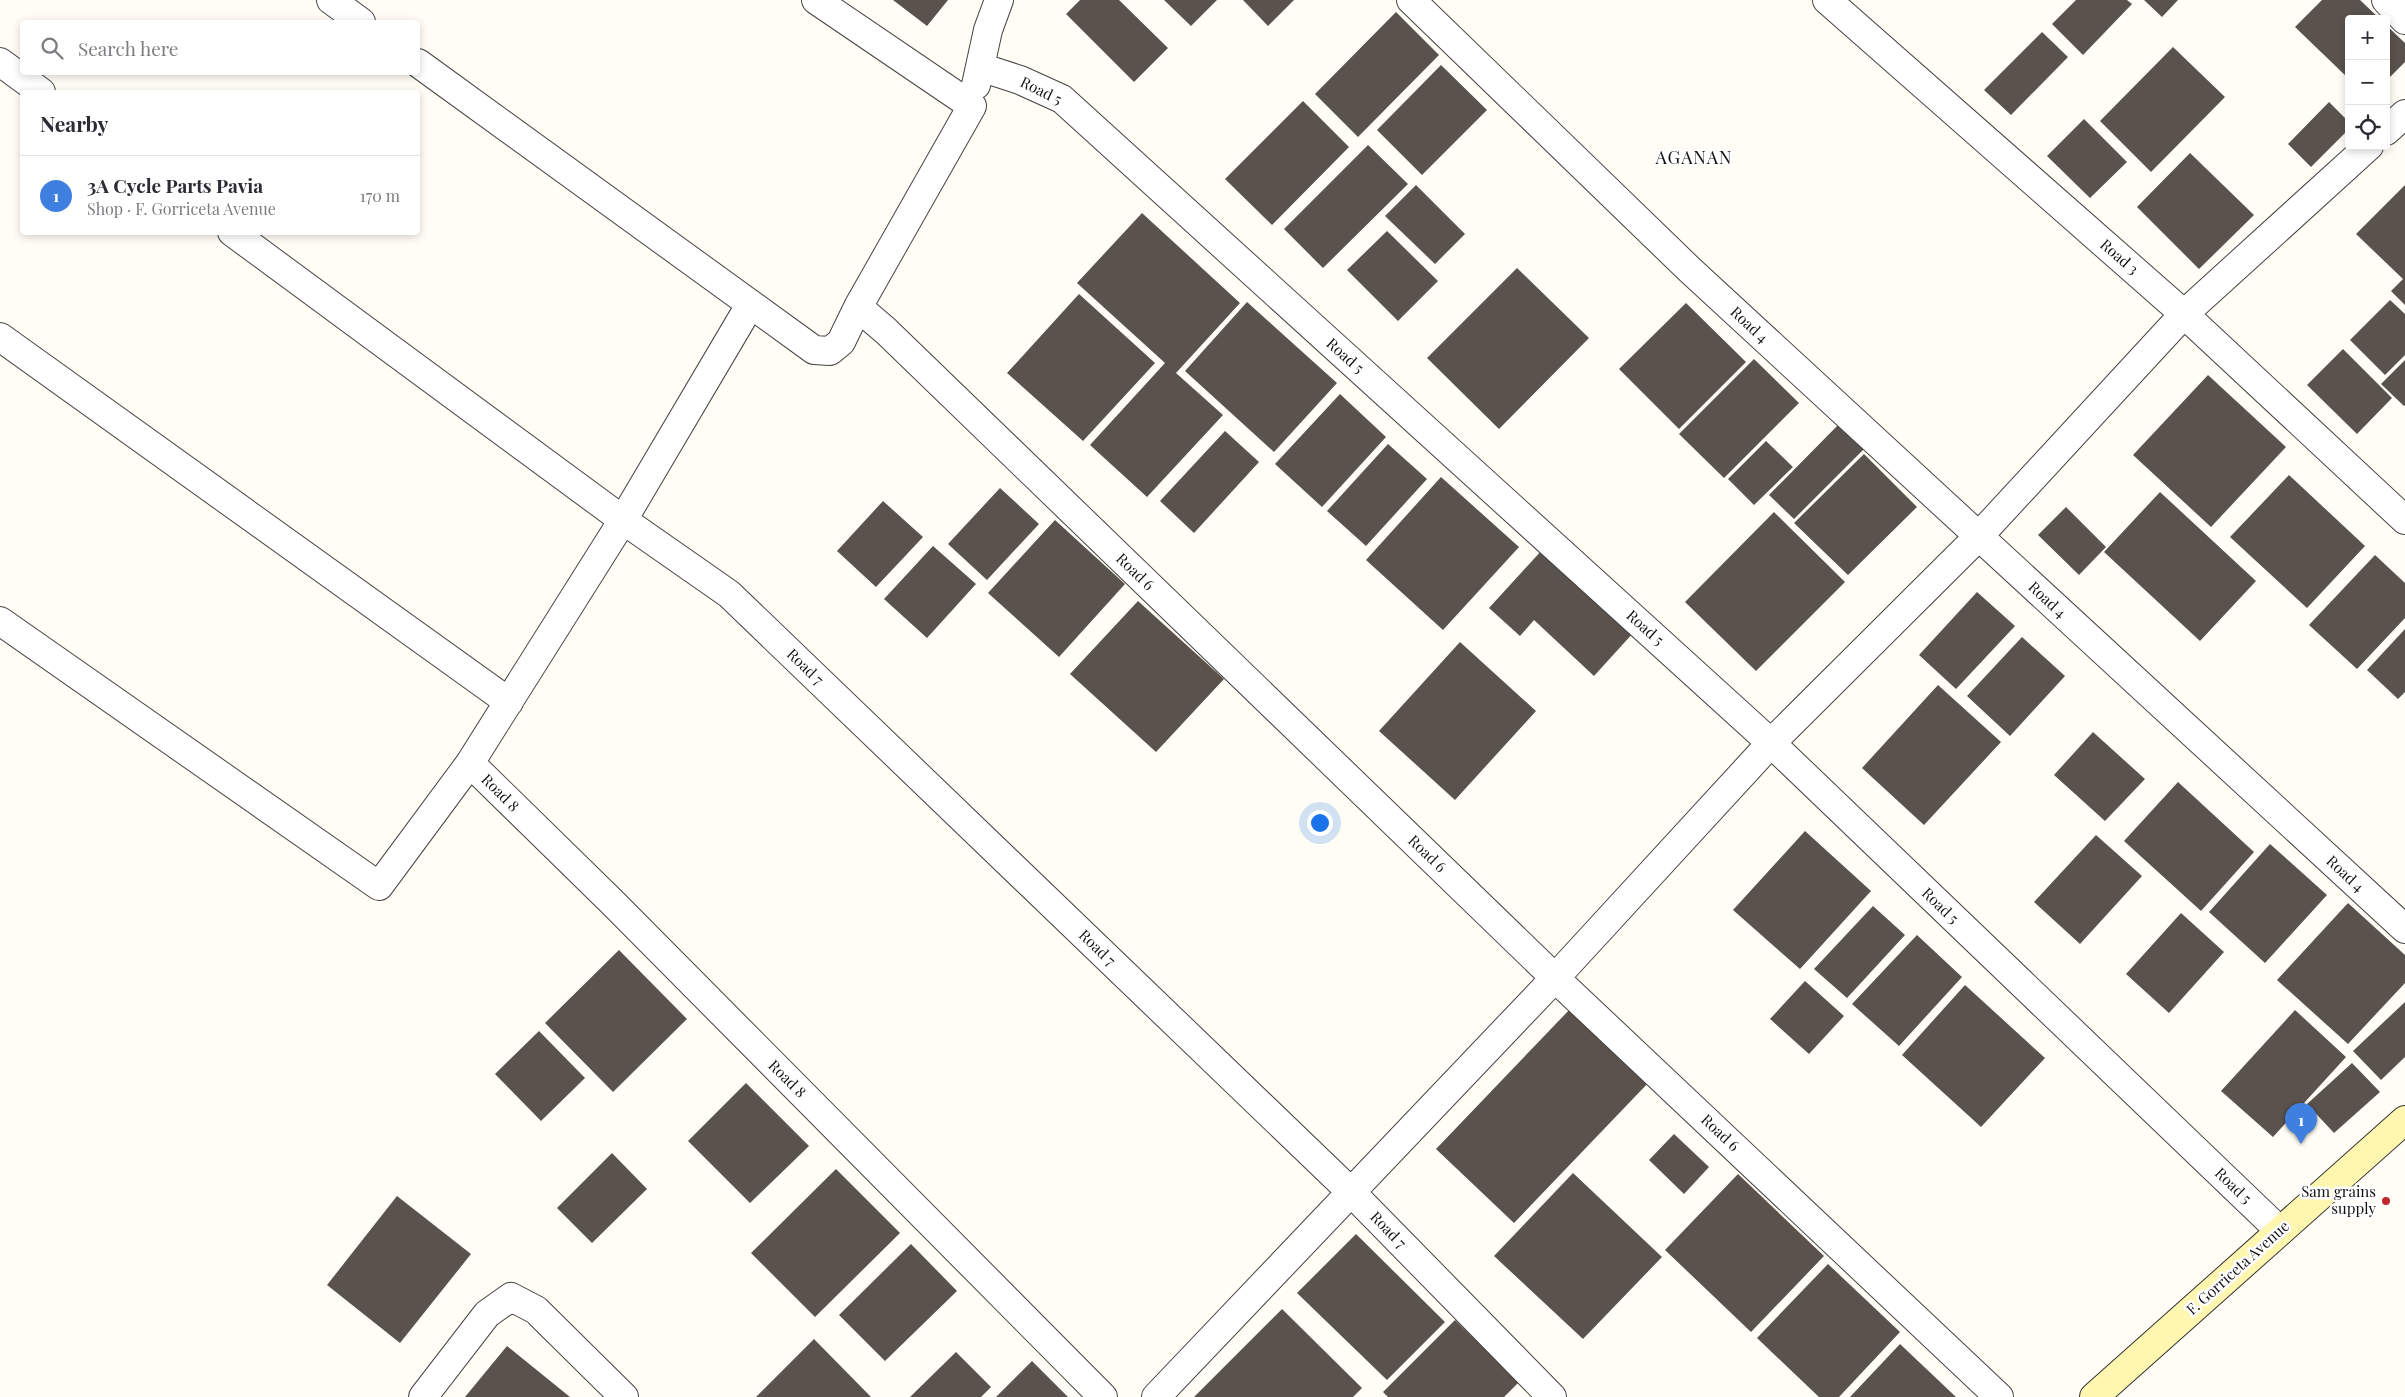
<!DOCTYPE html>
<meta charset="utf-8">
<style>
:root{--surface:#fff;--page:#f2f2f3;--text:#2b2b33;--muted:#7c7c81;--line:#e1e1e2;--accent:#7c3aed}
body{margin:0;font-family:"Playfair Display",serif;background:var(--page);color:var(--text)}
.controls{position:absolute;right:15px;top:15px;display:grid;overflow:hidden;border-radius:5px;box-shadow:0 2px 8px #0003}
.controls button{width:45px;height:45px;display:grid;place-items:center;padding:0;border:0;border-bottom:1px solid var(--line);background:var(--surface);color:var(--text);font:25px sans-serif}
.you{position:absolute;left:1319px;top:822px;width:18px;height:18px;margin:-12px;border:4px solid #fff;border-radius:50%;background:#1a73e8;box-shadow:0 0 0 8px #1a73e833}
.badge{display:grid;place-items:center;width:32px;height:32px;border-radius:50%;background:var(--accent);color:#fff;font-size:16px;font-weight:700}
.pin{position:absolute;translate:-50% -41px;filter:drop-shadow(0 1px 2px #0008)}
.pin::after{content:'';position:absolute;top:26px;width:18px;height:15px;background:inherit;clip-path:polygon(0 0,100% 0,50% 100%)}
.list{margin:0;padding:0;list-style:none}
h2{display:flex;justify-content:space-between;align-items:center;height:65px;margin:0;padding:0 20px;font-size:21px}
h2 small{font-size:16px;font-weight:400;color:var(--muted)}
.list li{display:grid;grid-template-columns:32px 1fr auto;gap:15px;align-items:center;box-sizing:border-box;height:80px;padding:0 20px;border-top:1px solid var(--line)}
.list b{display:block;font-size:19px;white-space:nowrap}
.list p{margin:0;font-size:16px;white-space:nowrap;color:var(--muted)}
.list em{font-size:16px;font-style:normal;color:var(--muted)}
.icon{flex:none;width:28px;height:28px;fill:none;stroke:currentColor;stroke-width:2;stroke-linecap:round;stroke-linejoin:round}
.map{position:relative;flex:none;width:2405px;height:1397px;overflow:hidden}
.search{position:absolute;background:var(--surface);box-shadow:0 2px 8px #0003;left:20px;top:20px;width:400px;height:55px;display:flex;align-items:center;gap:12px;box-sizing:border-box;padding:0 18px;border-radius:5px;color:var(--muted);font-size:19px}
.panel{position:absolute;background:var(--surface);box-shadow:0 2px 8px #0003;left:20px;top:90px;width:400px;height:145px;border-radius:5px}
.map>svg:first-child{display:block}
.building{fill:#5a524d}
.lines{fill:none;stroke-linecap:round;stroke-linejoin:round}
.street-casing{stroke:#444;stroke-width:30}
.secondary-casing{stroke:#333;stroke-width:30}
.street{stroke:#fff;stroke-width:28}
.secondary{stroke:#fff6b0;stroke-width:28}
.poi-dot{fill:#c4262e;stroke:#fff;stroke-width:2}
.labels{text-anchor:middle;stroke-width:5;stroke-linejoin:round;paint-order:stroke}
.street-label{font-size:15px;fill:#111;stroke:#fff}
.poi-label{font-size:15px;fill:#111;stroke:#fff;text-anchor:end}
.quarter-label{font-size:18px;letter-spacing:1px;fill:#111;stroke:#fff}
</style>
<div class="map">
<svg width="2405" height="1397" viewBox="0 0 2405 1397">
<rect width="100%" height="100%" fill="#fffdf5"/>
<path class="building" d="M893,0H948L927,26Z
M1080,0H1119L1168,48L1134,82L1066,14Z
M1164,0H1217L1191,26Z
M1243,0H1294L1268,26Z
M2076,0H2127L2132,4L2083,55L2052,24Z
M2144,0H2178L2162,17Z
M2322,0H2360L2380,19H2349V79L2295,27Z
M1396,12L1439,55L1358,137L1315,94Z
M2386,25L2405,43V62L2386,81Z
M2042,32L2068,57L2011,115L1984,90Z
M2173,47L2225,97L2151,172L2100,121Z
M1441,65L1487,110L1422,175L1377,130Z
M1303,101L1349,147L1272,225L1225,179Z
M2329,102L2349,122V129L2311,167L2288,144Z
M2084,119L2127,162L2090,198L2047,156Z
M1368,145L1408,184L1323,268L1284,229Z
M2190,153L2254,215L2199,269L2137,207Z
M1416,185L1465,234L1435,264L1385,216Z
M2405,185V305L2391,291L2403,279L2356,234Z
M1142,213L1240,303L1176,373L1223,415L1147,497L1090,445L1165,363L1077,283Z
M1387,231L1438,281L1398,321L1347,270Z
M1517,268L1589,338L1499,429L1427,358Z
M1079,294L1155,363L1083,441L1007,373Z
M2390,300L2405,314V355L2385,375L2350,340Z
M1247,302L1337,383L1274,452L1185,371Z
M1686,303L1746,362L1679,429L1619,369Z
M2343,349L2392,398L2357,434L2307,385Z
M1754,359L1799,403L1724,478L1679,434Z
M2405,360V405L2404,406L2381,384Z
M2208,375L2286,447L2211,527L2133,455Z
M1340,394L1386,437L1322,507L1275,464Z
M1841,422L1866,447L1794,519L1769,495Z
M1225,431L1259,462L1194,533L1160,501Z
M1766,441L1793,467L1754,505L1728,479Z
M1388,444L1427,479L1366,546L1327,511Z
M1864,454L1917,507L1848,575L1794,523Z
M2289,475L2365,546L2307,608L2230,537Z
M1441,477L1519,547L1443,630L1366,560Z
M1000,488L1039,524L987,580L948,544Z
M2160,492L2256,581L2200,641L2104,552Z
M883,501L923,537L876,587L837,551Z
M2066,507L2106,547L2079,575L2038,535Z
M1774,512L1845,582L1756,671L1685,602Z
M1055,520L1125,584L1059,657L988,593Z
M933,546L976,584L927,638L884,599Z
M1543,549L1634,632L1594,676L1534,620L1520,636L1489,608Z
M2375,555L2405,583V618L2357,669L2309,625Z
M1977,592L2015,626L1956,689L1919,655Z
M1138,601L1224,679L1156,752L1070,674Z
M2405,629V692L2398,699L2367,670Z
M2022,637L2065,676L2010,736L1967,696Z
M1460,642L1536,711L1455,800L1379,731Z
M1938,685L2001,742L1924,825L1862,768Z
M2093,732L2145,779L2105,821L2054,775Z
M2178,782L2254,852L2201,911L2124,841Z
M1805,831L1871,891L1800,969L1733,910Z
M2096,835L2142,876L2080,944L2034,902Z
M2270,844L2327,895L2265,963L2209,912Z
M2348,903L2405,955V983L2348,1044L2277,980Z
M1873,906L1905,935L1847,998L1814,969Z
M2181,913L2224,952L2169,1013L2126,974Z
M1917,935L1962,977L1899,1046L1852,1004Z
M619,950L687,1019L613,1092L545,1023Z
M1805,981L1844,1016L1809,1054L1770,1019Z
M1965,985L2045,1058L1981,1127L1902,1055Z
M2405,1002V1057L2381,1080L2353,1051Z
M1572,1007L1650,1081L1514,1223L1436,1149Z
M2295,1010L2346,1057L2273,1137L2221,1091Z
M539,1031L585,1078L541,1121L495,1074Z
M2352,1063L2380,1092L2334,1133L2307,1104Z
M746,1083L809,1146L750,1203L688,1141Z
M1674,1134L1709,1167L1684,1194L1649,1160Z
M612,1153L647,1189L592,1243L557,1208Z
M836,1169L900,1233L815,1317L751,1253Z
M1573,1173L1662,1257L1583,1339L1494,1256Z
M1738,1174L1824,1256L1751,1332L1665,1250Z
M397,1196L471,1254L400,1343L327,1285Z
M1356,1234L1445,1322L1387,1380L1297,1293Z
M911,1244L957,1291L885,1361L839,1315Z
M1828,1264L1900,1332L1839,1397H1819L1757,1338Z
M1282,1309L1362,1388L1353,1397H1194Z
M1455,1320L1519,1382L1504,1397H1388L1383,1392Z
M814,1339L871,1397H756Z
M1900,1344L1956,1397H1850Z
M507,1346L570,1397H465Z
M956,1352L991,1387L981,1397H910Z
M1032,1361L1068,1397H996Z"/>
<g class="lines">
<g class="street-casing">
<path id="street" d="M331,0L361,22
M1411,0L1690,270L2405,929
M1827,0L2184,314L2405,520
M2386,0L2405,20
M0,62L41,92
M418,63L814,350L830,351L841,342L858,307L972,106L816,0
M980,67L1020,80L1062,99L1771,743L2280,1231
M976,85L988,30L999,0
M2386,131L2405,114
M232,232L623,520L729,594L1351,1192L1552,1397
M858,307L886,331L1555,978L1999,1397
M0,337L509,702
M0,621L379,886L470,763L623,520L750,305
M470,763L613,903L1103,1397
M423,1397L487,1314L511,1297L536,1310L624,1397
M1156,1397L1555,978L1771,743L1978,537L2184,314L2369,146"/>
</g>
<g class="secondary-casing">
<path id="secondary" d="M2094,1397L2405,1120"/>
</g>
<use href="#street" class="street"/>
<use href="#secondary" class="secondary"/>
</g>
<circle class="poi-dot" cx="2386" cy="1201" r="5"/>
<g class="labels">
<g class="street-label">
<text transform="translate(1041 91) rotate(26)" y="5">Road 5</text>
<text transform="translate(2119 257) rotate(41)" y="5">Road 3</text>
<text transform="translate(1749 325) rotate(43)" y="5">Road 4</text>
<text transform="translate(1345 356) rotate(42)" y="5">Road 5</text>
<text transform="translate(1135 572) rotate(44)" y="5">Road 6</text>
<text transform="translate(2047 600) rotate(43)" y="5">Road 4</text>
<text transform="translate(1645 628) rotate(42)" y="5">Road 5</text>
<text transform="translate(805 667) rotate(44)" y="5">Road 7</text>
<text transform="translate(500 793) rotate(45)" y="5">Road 8</text>
<text transform="translate(1427 854) rotate(44)" y="5">Road 6</text>
<text transform="translate(2345 874) rotate(43)" y="5">Road 4</text>
<text transform="translate(1940 906) rotate(44)" y="5">Road 5</text>
<text transform="translate(1097 948) rotate(44)" y="5">Road 7</text>
<text transform="translate(787 1079) rotate(45)" y="5">Road 8</text>
<text transform="translate(1720 1133) rotate(43)" y="5">Road 6</text>
<text transform="translate(2233 1186) rotate(44)" y="5">Road 5</text>
<text transform="translate(1388 1230) rotate(46)" y="5">Road 7</text>
<text transform="translate(2238 1268) rotate(-42)" y="5">F. Gorriceta Avenue</text>
</g>
<g class="poi-label">
<text x="2376" y="1197">Sam grains<tspan x="2376" dy="17">supply</tspan></text>
</g>
<g class="quarter-label">
<text x="1694" y="164">AGANAN</text>
</g>
</g>
</svg>
<div class="controls">
<button>+</button>
<button>−</button>
<button><svg class="icon" aria-label="locate" viewBox="0 0 24 24"><circle cx="12" cy="12" r="6"/><path d="M12 2v4M12 18v4M2 12h4M18 12h4"/></svg></button>
</div>
<div class="you"></div>
<div class="pin badge" style="left:2301px;top:1144px;background:#3f7fe0">1</div>
<div class="search"><svg class="icon" aria-label="search" viewBox="0 0 24 24"><circle cx="10" cy="10" r="6"/><path d="M15 15l6 6"/></svg>Search here</div>
<section class="panel">
<h2>Nearby<small></small></h2>
<ul class="list">
<li><span class="badge" style="background:#3f7fe0">1</span><div><b>3A Cycle Parts Pavia</b><p>Shop · F. Gorriceta Avenue</p></div><em>170 m</em></li>
</ul>
</section>
</div>
